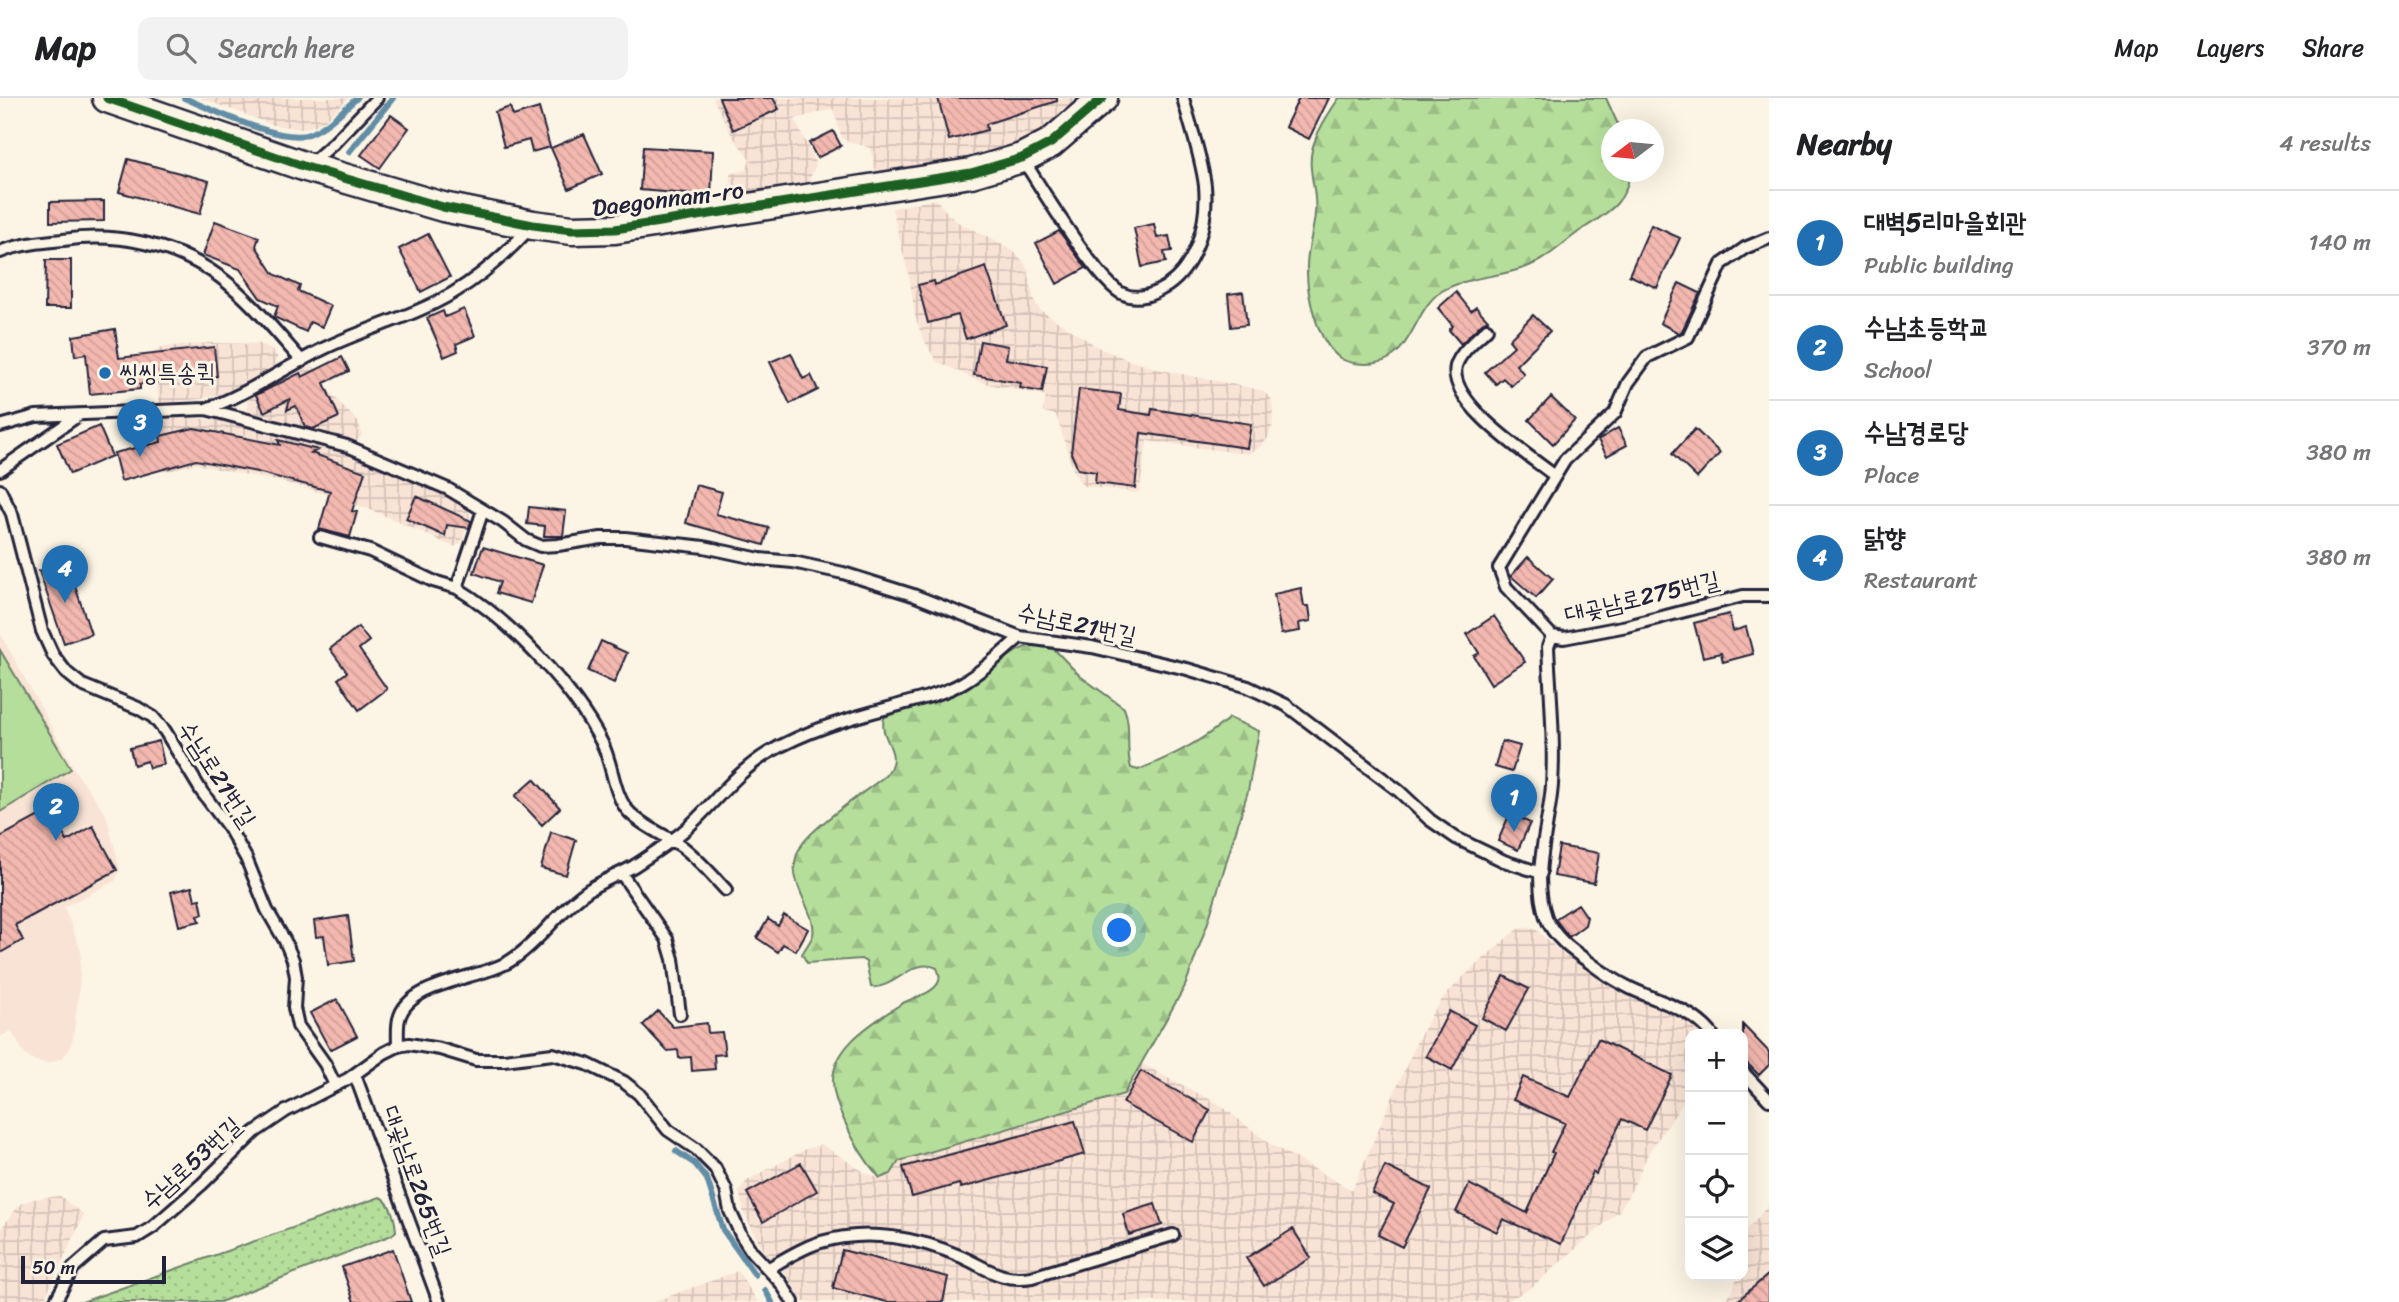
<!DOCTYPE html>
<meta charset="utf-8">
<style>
:root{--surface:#fff;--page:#f2f2f2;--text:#202124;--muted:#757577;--line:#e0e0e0;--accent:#1f6fb2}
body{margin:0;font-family:Sriracha,"Poor Story",sans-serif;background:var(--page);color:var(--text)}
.controls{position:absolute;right:21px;bottom:21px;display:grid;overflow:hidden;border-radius:14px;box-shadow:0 7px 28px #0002}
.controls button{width:63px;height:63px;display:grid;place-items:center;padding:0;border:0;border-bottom:2px solid var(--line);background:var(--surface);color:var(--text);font:35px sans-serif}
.compass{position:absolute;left:1601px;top:21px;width:63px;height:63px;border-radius:50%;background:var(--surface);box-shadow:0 7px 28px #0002;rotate:254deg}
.scale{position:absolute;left:21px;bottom:18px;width:145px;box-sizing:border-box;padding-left:7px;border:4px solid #22223b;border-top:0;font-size:19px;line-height:24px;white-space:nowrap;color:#22223b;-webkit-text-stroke:5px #fcf5e5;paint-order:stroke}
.you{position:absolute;left:1120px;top:833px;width:24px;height:24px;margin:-18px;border:5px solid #fff;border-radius:50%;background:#1a73e8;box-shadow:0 0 0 10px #1a73e833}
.badge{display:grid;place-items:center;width:46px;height:46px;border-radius:50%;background:var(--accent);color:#fff;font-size:23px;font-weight:700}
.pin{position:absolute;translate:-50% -58px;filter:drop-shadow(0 2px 4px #0008)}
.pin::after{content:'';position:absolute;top:37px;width:24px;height:21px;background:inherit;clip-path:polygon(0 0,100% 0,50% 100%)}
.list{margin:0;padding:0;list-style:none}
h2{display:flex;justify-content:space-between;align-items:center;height:91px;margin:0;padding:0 28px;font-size:30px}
h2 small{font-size:23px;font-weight:400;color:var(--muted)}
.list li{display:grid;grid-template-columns:46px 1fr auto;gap:21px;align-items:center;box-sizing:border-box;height:105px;padding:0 28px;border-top:2px solid var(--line)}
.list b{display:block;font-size:26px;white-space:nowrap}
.list p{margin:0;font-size:23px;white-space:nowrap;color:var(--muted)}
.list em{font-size:23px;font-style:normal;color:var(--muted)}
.icon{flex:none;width:38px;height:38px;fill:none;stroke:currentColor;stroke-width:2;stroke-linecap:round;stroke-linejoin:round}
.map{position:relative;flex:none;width:1769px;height:1204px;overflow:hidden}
header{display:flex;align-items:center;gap:42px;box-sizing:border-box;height:98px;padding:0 35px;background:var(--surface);border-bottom:2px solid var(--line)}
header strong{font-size:33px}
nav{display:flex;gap:38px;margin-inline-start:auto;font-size:24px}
.search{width:490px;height:63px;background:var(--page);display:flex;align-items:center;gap:18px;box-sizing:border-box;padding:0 24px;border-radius:14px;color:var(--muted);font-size:26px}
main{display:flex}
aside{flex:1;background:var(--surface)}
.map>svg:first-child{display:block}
.built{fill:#f9e3d5}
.industrial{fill:url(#industrial-grid)}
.forest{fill:url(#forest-firs);stroke:#6c806a;stroke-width:2}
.garden{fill:url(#garden-dots);stroke:#6c806a;stroke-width:2}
.pitch{fill:#b5de9a;stroke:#6c806a;stroke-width:2}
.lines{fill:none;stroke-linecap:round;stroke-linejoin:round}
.stream{stroke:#628da7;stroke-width:6}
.building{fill:url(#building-back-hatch);stroke:#22223b;stroke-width:2}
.service-casing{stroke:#22223b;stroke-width:16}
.tertiary-casing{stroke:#22223b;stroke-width:33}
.service{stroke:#fcf5e5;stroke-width:10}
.tertiary{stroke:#fcf5e5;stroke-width:28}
.cycleway-casing{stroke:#fcf5e5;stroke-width:13}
.cycleway{stroke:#1b5e20;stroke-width:9}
.poi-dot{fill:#1f6fb2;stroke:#fcf5e5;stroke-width:2.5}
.labels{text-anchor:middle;stroke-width:6;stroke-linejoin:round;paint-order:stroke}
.street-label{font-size:24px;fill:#22223b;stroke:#fcf5e5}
.poi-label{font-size:24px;fill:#22223b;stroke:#fcf5e5;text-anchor:start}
</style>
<header>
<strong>Map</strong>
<div class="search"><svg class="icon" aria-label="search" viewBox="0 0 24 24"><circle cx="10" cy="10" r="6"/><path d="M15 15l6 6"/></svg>Search here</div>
<nav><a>Map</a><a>Layers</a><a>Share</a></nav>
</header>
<main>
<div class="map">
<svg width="1769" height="1204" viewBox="0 0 1769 1204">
<defs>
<pattern id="industrial-grid" width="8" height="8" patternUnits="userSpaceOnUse" patternTransform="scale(1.75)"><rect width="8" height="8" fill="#f9e3d5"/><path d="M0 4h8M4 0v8" fill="none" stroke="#d5c2b8"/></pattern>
<pattern id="forest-firs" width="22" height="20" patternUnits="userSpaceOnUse" patternTransform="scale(1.75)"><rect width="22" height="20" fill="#b5de9a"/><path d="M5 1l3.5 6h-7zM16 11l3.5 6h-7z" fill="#9bbe86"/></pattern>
<pattern id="garden-dots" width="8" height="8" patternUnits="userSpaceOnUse" patternTransform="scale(1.75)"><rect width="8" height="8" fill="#b5de9a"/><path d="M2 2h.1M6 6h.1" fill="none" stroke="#9bbe86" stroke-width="1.8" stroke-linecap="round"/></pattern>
<pattern id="building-back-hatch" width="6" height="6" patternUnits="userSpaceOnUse" patternTransform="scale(1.75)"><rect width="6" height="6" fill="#f3b8af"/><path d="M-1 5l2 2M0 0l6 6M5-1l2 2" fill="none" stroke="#d09e97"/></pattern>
</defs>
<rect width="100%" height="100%" fill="#fcf5e5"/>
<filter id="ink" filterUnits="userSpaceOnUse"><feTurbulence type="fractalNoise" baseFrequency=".0143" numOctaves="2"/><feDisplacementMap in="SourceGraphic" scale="14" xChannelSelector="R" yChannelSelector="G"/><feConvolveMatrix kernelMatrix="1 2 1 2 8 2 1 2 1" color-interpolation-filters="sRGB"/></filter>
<g filter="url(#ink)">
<path class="built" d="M0,535L76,674L106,716L120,771L115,783L64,809L81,853L79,893L73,940L69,952L62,960L49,965L35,963L25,956L11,933L0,939Z"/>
<path class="industrial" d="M201,0H349L325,22L314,28L300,31L273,27Z
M713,0H1078L1031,40L1005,51L943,67L877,78L870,50L842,41L833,11L795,21L816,67L806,89L734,100L730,76L746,72L750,62L731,36Z
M936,101L948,116L962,127L993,141L1013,153L1023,163L1028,172L1034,203L1040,212L1101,251L1129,262L1162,272L1261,292L1271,300L1273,315L1272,329L1268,340L1259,350L1248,356L1147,343L1139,395L1083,388L1075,377L1056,317L1043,314L1046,298L983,285L936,263L922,238L915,218L910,183L892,110Z
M211,245L261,246L272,251L278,260L276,269L224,295L201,301L159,305L153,255L161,249Z
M313,267L327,291L359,325L362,337L356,344L252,316L247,311V304L253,297Z
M193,320L219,323L263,333L352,358L444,396L468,411L470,421L461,445L454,449L376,414L338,400L291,386L195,366L164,374L154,338L158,321Z
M1529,829L1537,832L1556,850L1607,886L1690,923L1704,936H1690V995L1649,1054L1631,1093L1619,1113L1531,1190L1505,1204H803L781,1170L764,1154L744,1115L739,1093L748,1082L804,1052L821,1046L864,1074L880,1080L891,1076L898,1063L1124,996L1140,965L1219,1006L1270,1046L1352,1092L1418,941L1432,916L1443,900L1463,879L1510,837L1518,831Z
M60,1098L84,1117L43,1204H0V1132L20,1106L33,1101Z
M1769,1107V1204H1721L1733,1192L1737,1178H1743V1141L1748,1130Z
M738,1173L758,1204H653Z"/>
<path class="forest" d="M1339,0H1606L1620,31L1612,32V74H1630C1626,111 1599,118 1573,138C1558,150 1542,164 1524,170C1498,179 1466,179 1442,193C1413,211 1413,259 1376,265C1366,267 1349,266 1340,260C1317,244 1306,195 1307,168C1307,150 1314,133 1315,115C1318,94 1307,73 1312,52C1316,34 1329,15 1339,0Z
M1028,548H1042L1055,552L1080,578L1124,610C1132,629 1125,650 1131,670L1138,672C1171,659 1203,643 1229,620L1259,633L1248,693L1208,824L1185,888L1124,996L899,1063L891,1076L880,1080C864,1062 853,1043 843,1020C838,1009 833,997 833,984C832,948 874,924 901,906C912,900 932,896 938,885C941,880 939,875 937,870C913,858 894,892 871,889L866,864L861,861L807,865L802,856C805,850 811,843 813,837C818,811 780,782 801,748C813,728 865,694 885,678C906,654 878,643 884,620C908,605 939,603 965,590C988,578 1004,557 1028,548Z"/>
<path class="garden" d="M380,1099C391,1104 395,1121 396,1133L392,1137L220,1204H82Z"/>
<path class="pitch" d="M0,552L71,671L0,714Z"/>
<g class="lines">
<path class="stream" d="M184,0C211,11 282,46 309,36C327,29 342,13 357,0
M349,54L393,0
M676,1053L695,1066L707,1081L723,1132L755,1177
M765,1192L772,1204"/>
</g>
<path class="building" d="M719,0H773L779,11L733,32Z
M938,0H1057V3L986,26L987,32L949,42Z
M1299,0H1329L1309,41L1285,29Z
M510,9L513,18L539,10L550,49L532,54L529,42L504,49L495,14Z
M391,17L409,30L380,70L361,57Z
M833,33L841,48L817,60L809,45Z
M584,36L602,76L569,91L551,50Z
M643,49L713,53L711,98L640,92Z
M128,61L209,83L200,116L119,94Z
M104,103V123L50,124V104Z
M215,123L259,139L256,148L274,176L300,188L298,193L331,208L322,229L310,224L306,234L274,219L278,208L260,200L240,171L203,157Z
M1154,126L1157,140L1169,138L1172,153L1164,154L1166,164L1142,169L1134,130Z
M1651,127L1680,140L1657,190L1629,177Z
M1059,133L1086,170L1057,186L1036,145Z
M428,136L450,179L421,194L399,151Z
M46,162H71V210H45Z
M986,169L1006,227L966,241L958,217L928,225L918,187L934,183L935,187Z
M1679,185L1700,195L1682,233L1679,235L1660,225Z
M1243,194L1247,227L1231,229L1228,196Z
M1456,194L1471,213L1476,209L1488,222L1482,225L1461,246L1449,232L1453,228L1438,210Z
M464,211L475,238L456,246L458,253L444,259L427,220L443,213L445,219Z
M1533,217L1550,233L1516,267L1524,276L1511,288L1503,280L1496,286L1485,274L1514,248L1509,242Z
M115,231L119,260L214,249L217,278L140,286V291L90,296L86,256L75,258L73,238Z
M980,243L1008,248L1006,261L1047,268L1042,294L1020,290L1021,285L974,277Z
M791,255L803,281L811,277L818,292L790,306L770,264Z
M342,259L349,273L324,285L339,319L313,331L305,329L296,308L287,312L290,301L264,314L256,297L300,275L302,279Z
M1079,291L1121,296L1119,312L1151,317L1152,311L1251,326L1247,350L1141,335L1135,390L1095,385L1096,374L1078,371L1071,355Z
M1551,299L1575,322L1553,346L1529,322Z
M99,328L112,358L70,376L57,346Z
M194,330L280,347L278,342L318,352L311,355L365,374L352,413L357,414L350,439L319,431L330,393L257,374L196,362L121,383L114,355L161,344L160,338Z
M1618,330L1627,347L1607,358L1598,342Z
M1695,331L1720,355L1697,380L1672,356Z
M696,387L722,394L716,416L769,430L764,447L686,425Z
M416,398L471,423L469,430L447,427L445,438L406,421Z
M529,409L566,413L563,438H544L545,428L527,426Z
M483,449L543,467L531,505L496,495L500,484L474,475Z
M1528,459L1553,481L1536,500L1511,478Z
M67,464L91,536L64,545L39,473Z
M1301,490L1304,508H1309L1311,523L1299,525L1300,533L1281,536L1274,496Z
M1729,516L1733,533L1746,529L1753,556L1723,564L1721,555L1703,559L1694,525Z
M1494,518L1525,564L1491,586L1474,558L1479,555L1467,536Z
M358,529L369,543L359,551L387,591L359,612L338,581L347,574L330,551Z
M601,543L627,555L614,585L588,573Z
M159,643L164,666L149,670L147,663L134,667L130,650Z
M1502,643L1520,648L1512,674L1495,669Z
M534,681L560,710L542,727L515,698Z
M50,712L67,743L93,728L117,772L15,827L23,842L0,855V739Z
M1510,715L1530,725L1518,752L1498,743Z
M551,734L576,742L566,777L541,770Z
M1559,748L1599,755L1594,785L1554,778Z
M192,789L195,802L200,801L203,816L198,817L200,823L179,828L171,794Z
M1578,806L1587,819L1585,827L1569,839L1555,821Z
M784,817L808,831L796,853L783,846L778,854L757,840L768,821L778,828Z
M348,818L354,863L328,867L324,838L316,839L314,823Z
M1504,878L1529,891L1506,933L1482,920Z
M337,901L357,938L330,952L310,915Z
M658,913L673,929L707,925L708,935L722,934L725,956L714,957L715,971L692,973L691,959L679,960L678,952L667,953L643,927Z
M1449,913L1475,927L1452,972L1426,958Z
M1743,927L1769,954V967L1759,977L1743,961Z
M1598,941L1672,977L1645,1032L1622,1021L1596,1076L1593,1074L1561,1146L1503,1121L1497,1134L1456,1114L1469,1086L1527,1115L1554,1055L1551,1054L1565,1025L1513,1002L1523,979L1570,999Z
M1141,973L1210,1012L1193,1044L1123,1005Z
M1075,1023L1085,1056L961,1090L959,1086L912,1099L903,1069Z
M801,1065L817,1093L763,1124L747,1095Z
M1385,1068L1431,1091L1402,1149L1378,1137L1394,1106L1372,1095Z
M1155,1106L1162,1127L1129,1137L1123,1116Z
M1293,1131L1311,1160L1264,1188L1246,1160Z
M393,1151L411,1204H354L342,1169Z
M842,1152L948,1179L943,1204H887L833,1190Z
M1769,1176V1204H1736Z"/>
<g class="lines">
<g class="service-casing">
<path id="service" d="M1022,60C1040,88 1098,185 1123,196C1139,203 1154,196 1167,188C1197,168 1208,122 1205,88C1202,61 1190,26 1183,0
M308,68L334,45L377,0
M1769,140L1745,150L1722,166L1688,239L1647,259L1628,285L1615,315L1565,362L1499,470L1506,489L1552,538L1564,540L1627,528L1743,498H1769
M0,154C20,146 41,144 63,142C117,134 175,146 220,179C251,202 276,234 302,263
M1487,231C1477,241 1460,254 1456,268C1447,305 1530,358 1555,378
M206,311C248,296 284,270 325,250C366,230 413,219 453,195C483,177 506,156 530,130
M0,328L36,318L206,311L347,348L448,391L503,424L526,442L540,448L558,447L601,440H625L704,449L760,461L793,464L843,475L913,497L1020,539L1092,549L1187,571L1248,589L1286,607L1399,693L1430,722L1456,740L1504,763L1541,775
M0,372L79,317
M0,392L12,416L42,533L53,557L67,575L82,587L138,610L153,619L165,633L202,694L229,730L246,760L267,812L285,843L293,862L296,879L294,910L298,928L325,966L335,987
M483,412L457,490C510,522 573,589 602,645C613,666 613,698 630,715C643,728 664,737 680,747C697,759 712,777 726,792
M320,439L370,453L433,483L457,490
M1552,538L1548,549C1550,594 1555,642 1552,687C1549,729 1531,777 1546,819C1553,839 1573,853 1589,864C1602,874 1616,883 1630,890C1659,904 1691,910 1712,936
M621,775L667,841L673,861L680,916
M398,948C398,939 397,929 399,921C408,882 486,881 513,861C540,843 557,815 583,796C598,784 617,778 634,768C651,757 671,744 686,731C714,706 735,675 768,655C805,633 850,620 892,609C915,602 941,597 962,585C984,572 1002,555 1020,539
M1743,974L1769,1002
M355,977L439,1204
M769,1170C785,1161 803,1149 821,1144C868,1130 919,1140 962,1159C988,1171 1002,1184 1032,1179L1173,1137
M55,1204L73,1170L104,1143L137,1139L153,1129L202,1086L255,1034L286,1013L348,981L384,955L398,948L409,946L440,951L476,962H504L553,956L587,966L624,984L639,996L668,1032L696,1051L715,1070L726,1092L730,1113L741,1137L752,1154L781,1185L793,1204"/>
</g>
<g class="tertiary-casing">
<path id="tertiary" d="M107,0L306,69L443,109L533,127L572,132L615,131L971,75L1022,60L1051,45L1103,0"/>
</g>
<use href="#service" class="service"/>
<use href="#tertiary" class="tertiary"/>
<g class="cycleway-casing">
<path id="cycleway" d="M107,0L306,69L443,109L533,127L572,132L615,131L971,75L1022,60L1051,45L1103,0"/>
</g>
<use href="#cycleway" class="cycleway"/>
</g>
</g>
<circle class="poi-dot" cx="105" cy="275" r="7"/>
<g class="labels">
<g class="street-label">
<text transform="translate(668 101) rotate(-7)" y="8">Daegonnam-ro</text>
<text transform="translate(1642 499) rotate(-13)" y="8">대곶남로275번길</text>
<text transform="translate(1077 526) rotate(12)" y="8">수남로21번길</text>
<text transform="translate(217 676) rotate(57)" y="8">수남로21번길</text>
<text transform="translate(191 1065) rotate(-42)" y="8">수남로53번길</text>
<text transform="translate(417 1083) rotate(70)" y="8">대곶남로265번길</text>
</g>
<g class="poi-label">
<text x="119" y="283">씽씽특송퀵</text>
</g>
</g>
</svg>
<div class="controls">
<button>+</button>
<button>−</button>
<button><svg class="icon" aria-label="locate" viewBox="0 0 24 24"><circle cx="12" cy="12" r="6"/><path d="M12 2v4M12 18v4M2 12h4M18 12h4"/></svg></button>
<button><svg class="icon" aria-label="layers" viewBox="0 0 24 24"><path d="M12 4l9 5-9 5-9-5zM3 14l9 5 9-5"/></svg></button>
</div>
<svg class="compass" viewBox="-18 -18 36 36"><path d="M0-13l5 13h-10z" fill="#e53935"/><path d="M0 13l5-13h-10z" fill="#757577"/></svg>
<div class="scale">50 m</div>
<div class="you"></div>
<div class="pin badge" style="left:1514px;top:734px">1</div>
<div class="pin badge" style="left:56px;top:743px">2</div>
<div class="pin badge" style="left:140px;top:359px">3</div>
<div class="pin badge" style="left:65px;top:505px">4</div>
</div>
<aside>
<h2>Nearby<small>4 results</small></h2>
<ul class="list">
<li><span class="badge">1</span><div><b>대벽5리마을회관</b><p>Public building</p></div><em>140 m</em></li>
<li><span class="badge">2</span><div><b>수남초등학교</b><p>School</p></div><em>370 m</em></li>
<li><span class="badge">3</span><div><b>수남경로당</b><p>Place</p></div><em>380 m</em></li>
<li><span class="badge">4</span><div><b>닭향</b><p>Restaurant</p></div><em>380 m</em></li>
</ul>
</aside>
</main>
